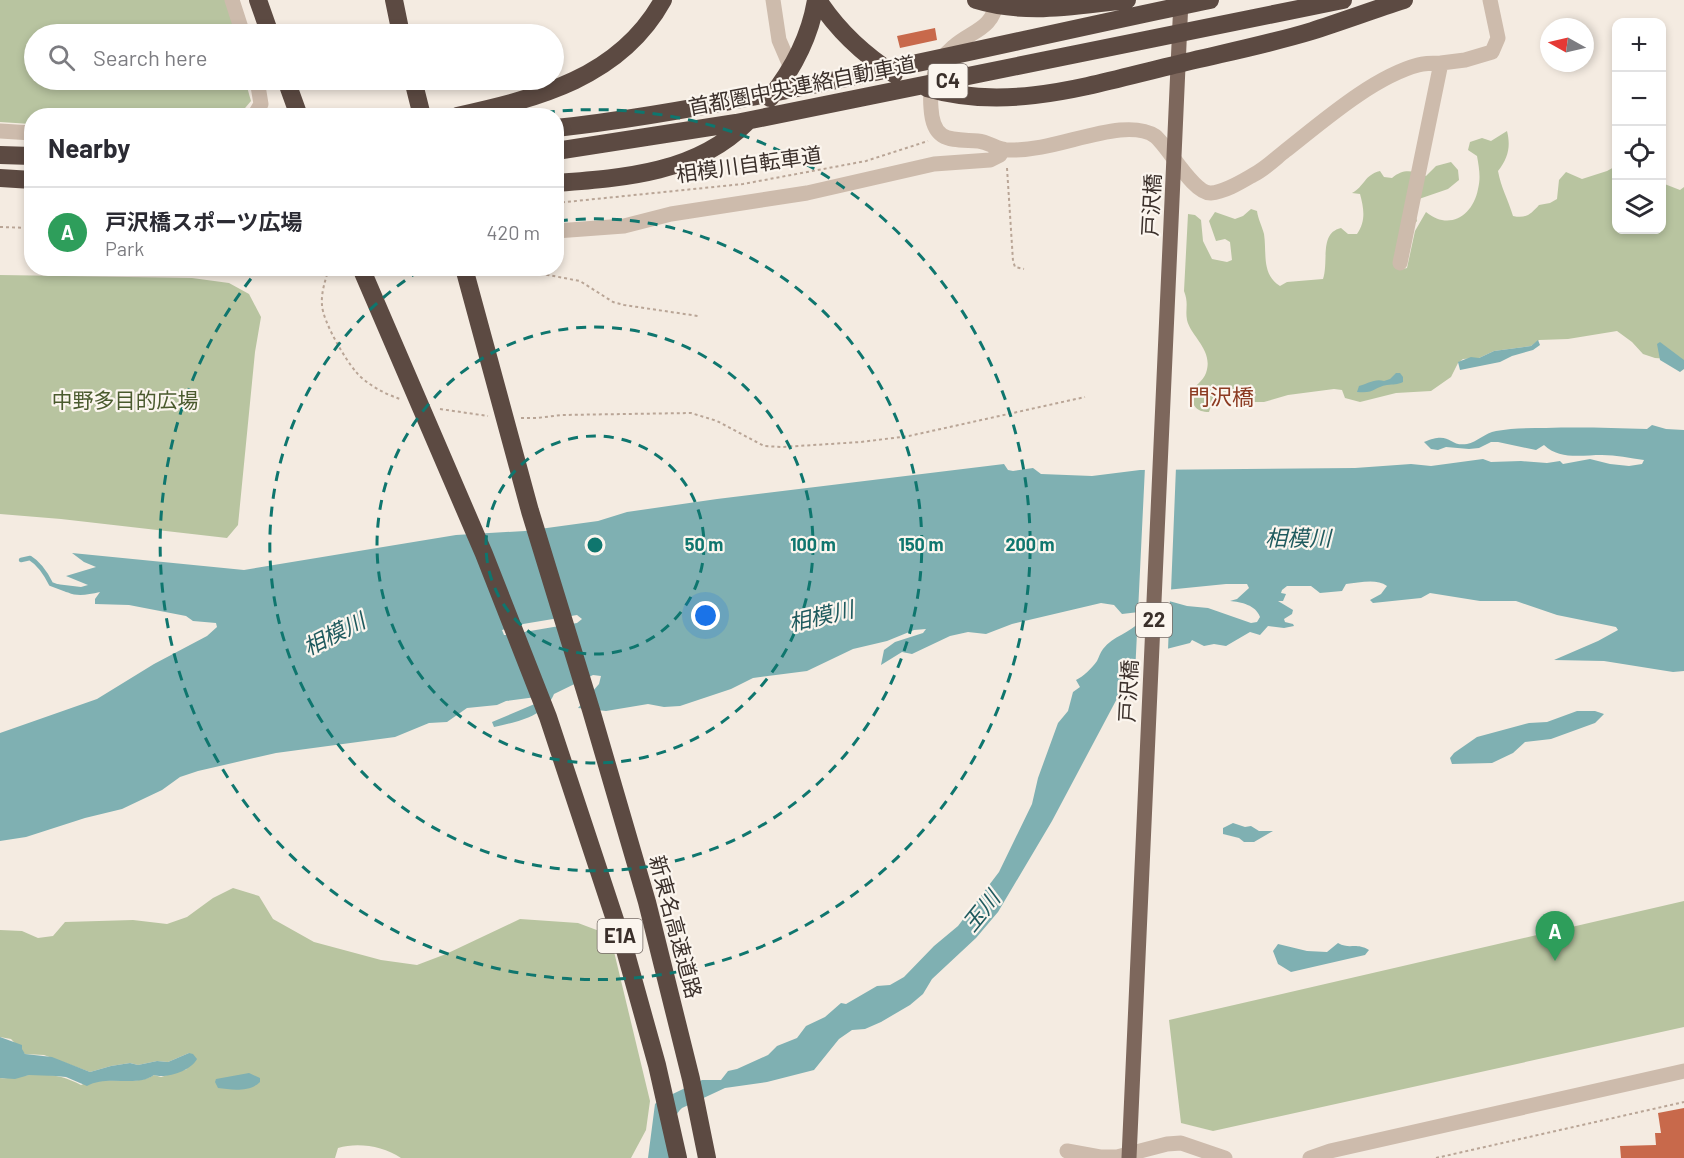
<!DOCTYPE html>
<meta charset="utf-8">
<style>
:root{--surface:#fff;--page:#f2f2f3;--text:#2b2b33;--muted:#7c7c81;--line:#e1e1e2;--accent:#1f5a5e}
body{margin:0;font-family:Barlow,"Noto Sans JP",sans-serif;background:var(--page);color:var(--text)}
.controls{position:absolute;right:18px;top:18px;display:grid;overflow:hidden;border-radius:12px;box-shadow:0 3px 9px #0003}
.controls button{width:54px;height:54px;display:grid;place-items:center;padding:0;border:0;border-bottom:2px solid var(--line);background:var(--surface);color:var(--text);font:30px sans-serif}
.compass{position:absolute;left:1540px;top:18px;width:54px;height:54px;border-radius:50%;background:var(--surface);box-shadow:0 3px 9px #0003;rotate:278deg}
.you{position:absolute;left:706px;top:616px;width:21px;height:21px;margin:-15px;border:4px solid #fff;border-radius:50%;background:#1a73e8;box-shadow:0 0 0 9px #1a73e833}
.badge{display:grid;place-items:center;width:39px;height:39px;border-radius:50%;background:var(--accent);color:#fff;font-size:20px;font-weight:700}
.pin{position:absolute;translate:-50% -50px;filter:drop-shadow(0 2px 3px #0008)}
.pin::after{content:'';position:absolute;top:32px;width:21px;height:18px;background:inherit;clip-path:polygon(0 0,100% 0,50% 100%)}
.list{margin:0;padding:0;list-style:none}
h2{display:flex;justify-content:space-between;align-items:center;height:78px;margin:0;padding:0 24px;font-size:26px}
h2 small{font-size:20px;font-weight:400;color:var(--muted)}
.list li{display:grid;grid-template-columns:39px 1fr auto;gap:18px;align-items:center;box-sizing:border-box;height:90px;padding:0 24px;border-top:2px solid var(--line)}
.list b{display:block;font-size:22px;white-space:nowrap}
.list p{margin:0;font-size:20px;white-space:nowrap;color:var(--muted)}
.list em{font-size:20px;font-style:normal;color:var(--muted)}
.icon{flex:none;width:33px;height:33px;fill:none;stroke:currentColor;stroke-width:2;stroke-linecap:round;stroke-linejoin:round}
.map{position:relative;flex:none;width:1684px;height:1158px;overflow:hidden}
.search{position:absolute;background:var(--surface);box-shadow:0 3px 9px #0003;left:24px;top:24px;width:540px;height:66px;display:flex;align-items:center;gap:15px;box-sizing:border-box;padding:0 21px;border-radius:33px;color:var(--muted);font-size:22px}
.panel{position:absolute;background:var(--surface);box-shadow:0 3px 9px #0003;left:24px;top:108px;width:540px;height:168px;border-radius:24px}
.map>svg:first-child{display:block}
.green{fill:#b8c4a0}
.water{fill:#7fb0b2;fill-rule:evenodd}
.pier{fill:#f4ebe1}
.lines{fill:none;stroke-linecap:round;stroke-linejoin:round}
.stream{stroke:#7fb0b2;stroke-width:4.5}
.building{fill:#c8694b}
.path{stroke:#b9a596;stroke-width:2;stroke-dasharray:3 3;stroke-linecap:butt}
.minor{stroke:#cdbbac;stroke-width:15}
.major{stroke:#7d675c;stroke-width:15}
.highway{stroke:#5c4a42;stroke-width:18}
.ring{fill:none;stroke:#0f766e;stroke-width:3;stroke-dasharray:10 8}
.labels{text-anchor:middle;stroke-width:4.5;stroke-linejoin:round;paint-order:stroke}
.shield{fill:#fbf5ee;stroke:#756b66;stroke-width:1.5}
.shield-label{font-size:20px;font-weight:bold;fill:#3b302b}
.street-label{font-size:21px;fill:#3b302b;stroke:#fbf5ee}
.park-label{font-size:21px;fill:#4a5a2e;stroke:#fbf5ee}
.neighbourhood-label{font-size:22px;fill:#8c3b22;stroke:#fbf5ee}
.water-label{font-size:22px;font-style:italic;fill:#1f5a5e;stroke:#fbf5ee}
.centre{fill:#0f766e;stroke:#fbf5ee;stroke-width:3}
.ring-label{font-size:18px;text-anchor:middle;font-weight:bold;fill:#0f766e;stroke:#fbf5ee;stroke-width:4.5;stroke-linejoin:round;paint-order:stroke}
</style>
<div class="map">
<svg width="1684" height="1158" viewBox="0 0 1684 1158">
<rect width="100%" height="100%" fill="#f4ebe1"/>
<path class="green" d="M0,0H228L235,34H34V80H245L251,101L240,114L234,115L32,116L31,124L0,122Z
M1507,131C1511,147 1508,158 1498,171C1501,188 1508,199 1513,216C1526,219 1531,214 1539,205L1550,203L1557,199L1559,180L1566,172L1582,179L1607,171L1616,166V230H1662V183L1680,190L1684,187V367L1668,359L1655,358L1643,354L1632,342L1617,331L1568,339L1539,340L1531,346L1494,351L1479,358L1463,359L1458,363L1451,377L1431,391L1396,393L1360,402L1345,398L1342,390L1334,389L1288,395L1264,402H1248L1228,393L1221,391L1213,400L1209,412C1196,412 1194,406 1189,395C1194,385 1203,382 1206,373C1214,350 1191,337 1187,320C1185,309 1189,304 1184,291L1188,214L1195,215L1201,220L1203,241L1212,259L1227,262L1232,260L1230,242L1225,239L1216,241L1209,221L1215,212L1235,219L1243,216L1251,209L1257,211C1258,219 1262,226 1264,234C1267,253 1261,274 1280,286L1287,282L1323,279C1329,261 1319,233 1341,228L1348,234H1357C1366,221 1364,209 1360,194L1352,193C1365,186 1364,175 1380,171L1384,177L1392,178C1404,168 1413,171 1426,176L1436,166L1451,162L1458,170L1459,180L1448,189L1416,200L1413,207L1417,221L1411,228L1398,270L1407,268L1415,231L1426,212C1449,231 1473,216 1478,189C1481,178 1479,167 1477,156L1468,150L1470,142L1482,138L1491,141Z
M0,275L192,278L229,283L249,294L261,317L255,352L238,525L227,538L61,519L0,514Z
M233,888L259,896L273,919L314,942L381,960L417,965L446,954L520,919L578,923L610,935L650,1101L646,1130L631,1158H401C383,1146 358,1142 338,1148L335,1158H0V1078C11,1079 19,1076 29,1075C48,1073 65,1076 81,1085C86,1083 91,1081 96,1081C113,1078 140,1085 154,1075L161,1077L187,1069L189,1053L168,1062L157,1061L138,1065L130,1063L111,1066L90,1072L44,1055L25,1054L11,1039L0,1037V930L22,931L38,938L53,936L65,922L133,920L167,924L187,917L213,898Z
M1684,901V1027L1213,1131L1181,1123L1169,1020Z"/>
<path class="water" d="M1538,340L1540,345L1533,350L1512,356L1500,362L1460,370L1458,362L1471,357L1479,358L1494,351L1531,346Z
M1660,342L1684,360V369L1680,372L1660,360L1657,344Z
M1396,373H1400L1403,377V382C1397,385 1394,384 1387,385C1374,387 1375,394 1357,392L1359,386C1367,384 1375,378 1384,381L1390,379Z
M1652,425L1666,429L1684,430V671L1673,672L1604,661L1554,660L1598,641L1618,630L1616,627L1557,615L1516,601H1480L1430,593L1421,598L1373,603L1370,600L1381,594L1387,586C1376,578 1359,583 1346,584L1342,591L1320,593L1311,586H1287L1282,590L1281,593L1286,594L1283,601H1278L1293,610L1292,614L1284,619L1285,622L1293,624L1294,626L1284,628L1268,626L1260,635L1250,632L1226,646L1214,644L1204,646L1192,640L1190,643L1143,655L1120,693L1052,821L998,912L976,938L932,979L923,994L910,1005L881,1022L865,1029L852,1030L839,1039L814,1070L767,1082L725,1088L682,1108C669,1119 672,1142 671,1158H648L655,1104L658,1101L702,1080H721L728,1071L737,1069L768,1055L777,1046L797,1038L806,1026L825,1017L841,1003L846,1004L877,986L890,985L904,977L934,946L958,926L999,872L1032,804L1038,778L1058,723L1068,711L1073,692L1080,687L1076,680C1083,677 1092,668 1097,661C1099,657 1100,653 1103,649C1113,636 1130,633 1141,621L1139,612L1122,614L1114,605L1101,603L1012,624L986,634L968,632L950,636L912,654L902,652L881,665L884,650L895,642L923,633L926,629L914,630L887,641L853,649L807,671L753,678L731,689L680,706L664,707L648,704L606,711L578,708L599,684L601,676L593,675L554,694C545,717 516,722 494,727L492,722L537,703L536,697L506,701L497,705L467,708L447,722L429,723L395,737L276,753L198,771L180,777L162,790L122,809L85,818L26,837L0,841V733L97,699L154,664L207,636L217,627L216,623L193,621L186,616L129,605L95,604V599L100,592C82,596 70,598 56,584L81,587L88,585L66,576L96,567L84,562L72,553L244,570L456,535L525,531L598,521L627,512L717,499L1004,464L1008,470L1013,471L1033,468L1041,474L1092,476L1140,470L1355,468L1411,464L1431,466L1483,459L1491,462L1521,461L1547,463L1560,461L1563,464L1590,459L1610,464L1629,466L1642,464L1644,460C1630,458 1616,455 1602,455C1582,455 1559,460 1544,445L1536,450L1498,442H1491L1479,448L1469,449L1446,447L1438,450L1431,449L1424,442C1451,430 1448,447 1467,444C1477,442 1485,433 1496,431C1512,428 1530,428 1546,428C1580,427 1613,428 1647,429ZM1226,584H1247L1249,588L1237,599L1230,601C1241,602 1256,605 1260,617L1257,622L1251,623L1208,608L1187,606L1169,601L1166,590ZM577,615L582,619L577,623L507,635H504L502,630L523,624Z
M1577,711H1595L1604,714L1595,723L1551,739L1525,742L1513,753L1492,763L1452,764L1450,758L1454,753L1477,737L1529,723L1547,722Z
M1233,823L1245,827L1251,826L1259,831H1273L1254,842H1244L1239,838L1223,834V828Z
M1338,943C1350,950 1355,942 1369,950L1365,955L1291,972L1278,964L1273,951L1278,944L1307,951L1327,952Z
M0,1037L22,1045V1049L25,1054L52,1057L90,1072L111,1066L130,1063L138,1065L157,1061L168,1062L189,1053L193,1054L197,1059C191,1071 166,1079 154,1075C136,1088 108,1074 87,1086L66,1077L56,1076L29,1075L15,1079L0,1078Z
M249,1073L260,1078V1082C250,1092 232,1090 218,1088L215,1082L216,1079Z"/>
<path class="pier" d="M1145,467H1176L1171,591L1168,595L1170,598L1168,650L1145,658L1135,674Z"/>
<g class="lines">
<path class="stream" d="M21,560L30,558C40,564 46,574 51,584L67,590"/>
</g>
<path class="building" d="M935,28L937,40L900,48L897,36Z
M1684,1108V1158H1621L1620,1146L1656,1145L1655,1133H1661L1658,1113Z"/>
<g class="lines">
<path class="path" d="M1007,168L1013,261L1015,267L1024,269
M556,203L743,184L866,161L928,141
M0,227L32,228
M329,268C325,281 321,293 322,305C323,322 345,359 356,372C366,384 385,394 400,399
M524,268L527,271L580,281L613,302L624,305L698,316
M440,409L488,416
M521,418H537L561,415L691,413L717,421L764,446L782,447L861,442L909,436L1085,397
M1436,1158L1684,1102"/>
<path class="minor" d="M232,0L243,34
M773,0L779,40L791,68
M997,0C993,30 972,30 953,47C935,62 929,85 931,108C933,143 951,139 978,141C989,142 998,150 1008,150C1047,151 1082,134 1120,130C1132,129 1145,129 1155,136C1169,147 1193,194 1211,193C1225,192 1241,182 1253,175C1265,169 1275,159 1285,151C1322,122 1373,77 1418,65C1425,63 1433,63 1441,63L1400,263
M1441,63L1465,60L1492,52L1498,38L1490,0
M254,116L261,104L257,80
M0,131L32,133
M556,231L624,226L671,214L807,193L934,164L990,160L1000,155L1003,149
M1067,1151L1100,1157H1117L1167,1144L1181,1143L1225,1158
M1310,1158L1330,1151L1684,1071"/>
<path class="major" d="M1129,1158L1181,0"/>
<path class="highway" d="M258,0L270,34
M394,0L401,34
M818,0C838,31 863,54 894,74
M976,0C1025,15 1077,6 1127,0
M286,80L299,116
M413,80L422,116
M927,88C1009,112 1091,85 1170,66C1218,54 1266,45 1312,31C1343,21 1373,10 1404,0
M770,98C793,69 810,37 816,0
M457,116C538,98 620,78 663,0
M556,128C640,119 724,103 807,86C942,59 1075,28 1210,0
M556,151L736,123L1343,0
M0,155L32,156
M0,178L32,180
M556,183C624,178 697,173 747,122
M361,268L484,554L548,717L625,950L657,1065L678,1158
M464,268L530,511L591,710L647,902L691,1079L707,1158"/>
</g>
<g class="ring">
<circle cx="595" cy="545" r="109"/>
<circle cx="595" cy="545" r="218"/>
<path d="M558 221A326 326 0 1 1 422 269"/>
<path d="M527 115A435 435 0 1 1 257 271"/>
</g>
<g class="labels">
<g class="shield">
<rect x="928.5" y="64" width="39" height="34" rx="4.5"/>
<rect x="1136" y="603" width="36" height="34" rx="4.5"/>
<rect x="597.5" y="919" width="45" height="34" rx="4.5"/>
</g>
<g class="shield-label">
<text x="948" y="88">C4</text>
<text x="1154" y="627">22</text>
<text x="620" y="943">E1A</text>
</g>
<g class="street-label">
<text transform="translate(802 86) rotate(-11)" y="7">首都圏中央連絡自動車道</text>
<text transform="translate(749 165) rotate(-8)" y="7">相模川自転車道</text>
<text transform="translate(1152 205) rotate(-87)" y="7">戸沢橋</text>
<text transform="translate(1129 691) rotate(-87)" y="7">戸沢橋</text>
<text transform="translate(675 927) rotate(75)" y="7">新東名高速道路</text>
</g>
<g class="park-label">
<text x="125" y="408">中野多目的広場</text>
</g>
<g class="neighbourhood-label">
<text x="1221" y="405">門沢橋</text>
</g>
<g class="water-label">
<text x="1298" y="546">相模川</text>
<text transform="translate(821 616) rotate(-13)" y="8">相模川</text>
<text transform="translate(334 634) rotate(-27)" y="8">相模川</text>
<text transform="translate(981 911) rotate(-51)" y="8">玉川</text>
</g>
</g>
<circle cx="595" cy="545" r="9" class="centre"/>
<g class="ring-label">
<text x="704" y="551">50 m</text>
<text x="813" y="551">100 m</text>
<text x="921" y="551">150 m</text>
<text x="1030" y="551">200 m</text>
</g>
</svg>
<div class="controls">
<button>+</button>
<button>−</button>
<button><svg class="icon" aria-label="locate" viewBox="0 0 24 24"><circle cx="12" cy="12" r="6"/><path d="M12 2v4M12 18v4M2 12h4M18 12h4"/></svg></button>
<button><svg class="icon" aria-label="layers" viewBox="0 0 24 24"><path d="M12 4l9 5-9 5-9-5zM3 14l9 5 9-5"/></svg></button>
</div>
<svg class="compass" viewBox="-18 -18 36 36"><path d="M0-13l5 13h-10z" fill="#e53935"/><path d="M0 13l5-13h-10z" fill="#7c7c81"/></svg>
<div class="you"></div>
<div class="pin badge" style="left:1555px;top:961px;background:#2e9e5b">A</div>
<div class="search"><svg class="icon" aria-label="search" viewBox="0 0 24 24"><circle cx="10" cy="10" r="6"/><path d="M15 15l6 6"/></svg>Search here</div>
<section class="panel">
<h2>Nearby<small></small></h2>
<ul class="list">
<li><span class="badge" style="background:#2e9e5b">A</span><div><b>戸沢橋スポーツ広場</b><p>Park</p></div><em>420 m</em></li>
</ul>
</section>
</div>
